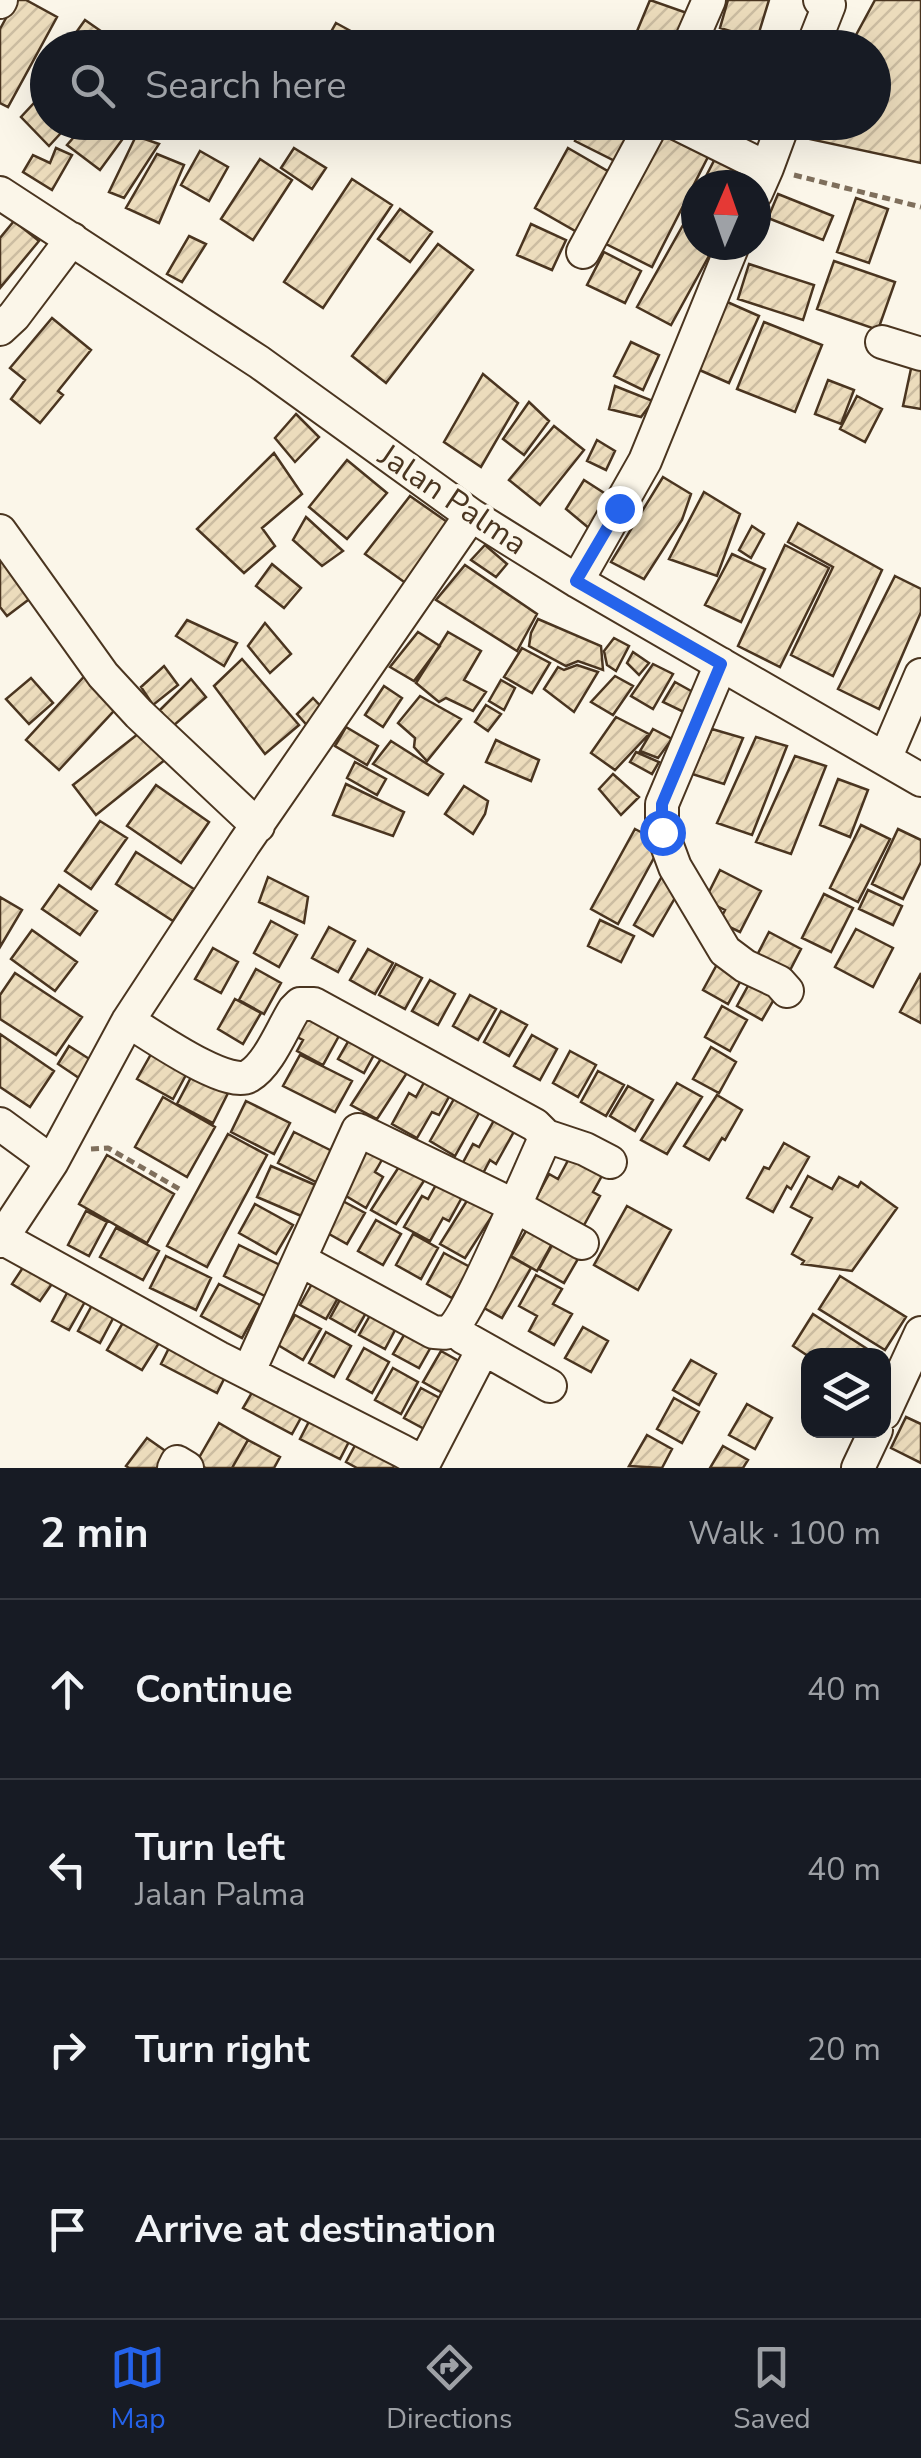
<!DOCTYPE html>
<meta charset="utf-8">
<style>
:root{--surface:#171b24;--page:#20242c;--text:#f1f3f6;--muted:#9ea1a6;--line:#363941;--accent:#2563eb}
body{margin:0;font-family:"Nunito Sans",sans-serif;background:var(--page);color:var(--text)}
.controls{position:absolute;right:30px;bottom:30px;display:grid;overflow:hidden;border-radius:20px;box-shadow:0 10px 40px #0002}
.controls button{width:90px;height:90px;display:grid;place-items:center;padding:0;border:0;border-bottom:2px solid var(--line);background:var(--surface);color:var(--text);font:50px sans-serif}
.compass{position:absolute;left:681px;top:170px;width:90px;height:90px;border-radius:50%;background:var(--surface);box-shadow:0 10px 40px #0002;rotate:2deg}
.stop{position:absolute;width:30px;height:30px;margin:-22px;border:8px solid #2563eb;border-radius:50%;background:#fff}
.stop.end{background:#2563eb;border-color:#fff;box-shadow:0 2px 10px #0008}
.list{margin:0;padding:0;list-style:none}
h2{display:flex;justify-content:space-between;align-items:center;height:130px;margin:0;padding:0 40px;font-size:42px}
h2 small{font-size:32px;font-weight:400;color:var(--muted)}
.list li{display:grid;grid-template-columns:65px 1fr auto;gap:30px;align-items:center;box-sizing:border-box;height:180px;padding:0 40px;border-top:2px solid var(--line)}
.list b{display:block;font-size:38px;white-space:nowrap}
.list p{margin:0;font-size:32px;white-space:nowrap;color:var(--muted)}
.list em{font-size:32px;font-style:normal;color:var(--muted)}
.icon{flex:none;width:55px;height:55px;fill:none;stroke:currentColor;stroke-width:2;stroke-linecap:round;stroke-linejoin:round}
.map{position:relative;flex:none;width:921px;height:1468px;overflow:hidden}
.search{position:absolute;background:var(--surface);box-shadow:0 10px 40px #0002;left:30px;right:30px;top:30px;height:110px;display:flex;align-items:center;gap:25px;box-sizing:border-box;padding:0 35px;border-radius:55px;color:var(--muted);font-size:38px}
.sheet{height:850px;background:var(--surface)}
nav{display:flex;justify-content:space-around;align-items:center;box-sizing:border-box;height:140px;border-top:2px solid var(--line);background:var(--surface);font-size:28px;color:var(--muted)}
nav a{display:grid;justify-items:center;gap:5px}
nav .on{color:var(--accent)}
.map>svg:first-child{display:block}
.building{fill:url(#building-hatch);stroke:#4a3520;stroke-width:2.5}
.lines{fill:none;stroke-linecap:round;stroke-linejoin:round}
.minor-casing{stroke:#4a3520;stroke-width:36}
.path{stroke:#7f6f5c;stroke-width:5;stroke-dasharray:8 5;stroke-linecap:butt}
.minor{stroke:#fbf6e9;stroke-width:32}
.route{stroke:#2563eb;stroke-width:12}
.labels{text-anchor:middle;stroke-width:8;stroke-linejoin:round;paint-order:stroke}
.street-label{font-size:32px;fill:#4a3520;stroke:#fbf6e9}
</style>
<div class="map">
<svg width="921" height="1468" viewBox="0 0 921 1468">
<defs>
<pattern id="building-hatch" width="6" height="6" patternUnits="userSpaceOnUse" patternTransform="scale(2.5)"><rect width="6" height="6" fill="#ecdcbc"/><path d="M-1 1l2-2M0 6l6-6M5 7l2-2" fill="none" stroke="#ccbda1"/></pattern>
</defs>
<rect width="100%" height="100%" fill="#fbf6e9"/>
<path class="building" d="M16,0H26L57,17L8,107L0,103V29Z
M650,0L687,13L673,48H630Z
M728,0H769L757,39L720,28Z
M875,0H921V163L800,137L808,122H874V48H849Z
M85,20L118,43L114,48H65Z
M336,23L382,48H322Z
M48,88V122H71L49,146L21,117Z
M87,122H122L130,129L100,170L67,145Z
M584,122H620L636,130L619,163L575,141Z
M666,124L713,147L652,267L606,244Z
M136,136L159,144L124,198L109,192Z
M56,148L72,155L52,190L23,172L33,155L50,163Z
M294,148L326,168L312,189L281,168Z
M568,148L611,173L577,232L535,208Z
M200,151L228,167L209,201L181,185Z
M719,151L757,170L749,185L702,184Z
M157,154L184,165L159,223L126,208Z
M260,159L292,180L253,240L221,219Z
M352,179L392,205L323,308L284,282Z
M778,194L833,216L823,240L768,218Z
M856,198L888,209L869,263L837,252Z
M696,202V245H715L671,325L637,307Z
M400,209L432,232L410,262L378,239Z
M14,221L39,241L0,288V238Z
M531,224L566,240L552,270L517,255Z
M189,236L206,244L182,282L167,274Z
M438,244L473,270L386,383L352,356Z
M604,252L641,271L625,303L587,285Z
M834,261L895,282L878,330L817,309Z
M749,264L814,285L803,320L738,299Z
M725,301L759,316L729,383L695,368Z
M52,318L91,350L58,391L63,395L40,423L11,399L25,380L10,368Z
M764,322L822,345L795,412L737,389Z
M631,342L659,355L643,390L614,376Z
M912,364L921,366V409L903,406Z
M483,374L518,403L481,467L444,442Z
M828,380L854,390L841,424L815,414Z
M615,386L653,401L641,417L609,409Z
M857,396L882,409L865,442L840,429Z
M529,402L549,421L524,455L503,439Z
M296,414L319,437L295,462L275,438Z
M554,426L584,450L540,505L509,480Z
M597,440L615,451L606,470L587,461Z
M274,453L302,494L262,528L275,546L244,573L197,529Z
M347,460L387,493L347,539L309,507Z
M663,477L691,494L682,520L644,579L611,562Z
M584,480L615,500L596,534L566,509Z
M704,492L740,514L717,576L669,559Z
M410,496L453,526L414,589L365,554Z
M306,517L343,551L322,566L293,540Z
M798,523L882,570L833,676L791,655L833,567L788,542Z
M752,526L764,534L751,558L739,550Z
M0,539L40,591L7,616L0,607Z
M485,545L507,564L496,577L471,560Z
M785,545L829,568L780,667L738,646Z
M732,554L765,569L741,622L705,605Z
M272,564L301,588L284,608L256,586Z
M465,565L537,614L517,651L436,600Z
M895,576L921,589V612L879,709L838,689Z
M538,619L601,646L603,670L578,661L566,666L529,646L531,633Z
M187,620L237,643L224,666L176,636Z
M265,623L291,654L270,673L248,646Z
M418,632L440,646L414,681L390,667Z
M448,632L481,651L464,680L486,692L473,711L446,698L439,702L416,683Z
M614,638L629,646L616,671L607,665L604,651Z
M522,648L550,663L532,693L504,677Z
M633,652L649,663L639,675L627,663Z
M242,659L299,725L265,754L214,686Z
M653,664L673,674L653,709L631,696Z
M577,665L598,672L574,712L544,689L558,667L564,670Z
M164,666L178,685L153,705L141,687Z
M91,669L124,700L59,770L26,740Z
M615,676L633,686L613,715L591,702Z
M31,678L53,703L29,724L6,699Z
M191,679L206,697L172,727L160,710Z
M501,680L515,688L504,710L489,701Z
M675,682L700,696L690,715L663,702Z
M384,686L402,698L383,727L365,715Z
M420,696L461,719L427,761L414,747L415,738L398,723Z
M313,698L328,714L312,731L297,714Z
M486,705L501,714L488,731L475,722Z
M616,717L649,734L615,770L591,753Z
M346,727L378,746L367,765L335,746Z
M653,729L672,739L658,758L640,751Z
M712,729L743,738L724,784L692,774Z
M143,730L166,759L96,815L73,785Z
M756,737L787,746L752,835L717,823Z
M496,740L539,760L531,781L486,762Z
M391,741L443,774L428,795L373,764Z
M636,752L659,762L652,774L630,762Z
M795,756L826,766L791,854L756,842Z
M355,762L386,779L377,795L347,778Z
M613,774L639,797L621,815L599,789Z
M838,779L868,790L850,837L820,825Z
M346,784L404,812L393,836L333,815Z
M156,785L209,822L181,863L127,826Z
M464,786L488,801L485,814L473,834L445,814Z
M100,821L127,838L91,889L65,871Z
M861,825L890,839L858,902L830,888Z
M635,829L662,843L618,924L591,909Z
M898,829L921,840V862L903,899L872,884Z
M136,852L194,889L173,921L116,884Z
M720,870L761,891L740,932L719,922L725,910L705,900Z
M664,873L683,884L653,936L634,925Z
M268,877L308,897L304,923L259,902Z
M59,885L97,911L80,935L42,909Z
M868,890L902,906L893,925L859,909Z
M824,894L853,908L831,952L802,938Z
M0,897L22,910L0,947Z
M600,920L634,936L621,962L588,946Z
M271,921L297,935L279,967L254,953Z
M329,927L355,941L338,972L312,958Z
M856,929L893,948L873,987L835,967Z
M32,930L77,962L55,991L11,959Z
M769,932L801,949L786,978L754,961Z
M213,948L238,962L221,993L195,979Z
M368,949L393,963L375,994L350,980Z
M720,959L745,973L728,1004L703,990Z
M396,964L422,978L405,1009L379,995Z
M256,969L281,983L264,1014L239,1000Z
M15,973L82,1017L56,1055L0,1019V995Z
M921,973V1023L900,1012Z
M754,975L780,989L762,1020L737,1006Z
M430,980L455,994L438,1025L412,1011Z
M470,995L496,1009L478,1040L453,1026Z
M235,999L261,1013L243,1044L218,1029Z
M314,1006L340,1034L323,1065L297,1051L303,1040L297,1037Z
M722,1006L747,1020L730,1051L705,1037Z
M501,1011L527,1025L509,1056L484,1042Z
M356,1028L381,1042L364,1073L338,1059Z
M0,1034L54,1071L30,1107L0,1087Z
M532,1035L557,1049L540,1080L514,1066Z
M159,1040L194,1060L173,1099L137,1079Z
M69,1046L91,1060L79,1078L58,1064Z
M711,1047L736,1062L719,1093L693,1079Z
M388,1048L414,1062L377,1119L351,1105Z
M570,1051L596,1065L578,1097L553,1083Z
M300,1055L352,1081L335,1112L283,1086Z
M198,1064L234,1081L213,1123L177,1104Z
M431,1070L456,1084L439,1115L432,1112L417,1138L392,1124L409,1093L416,1097Z
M598,1071L624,1085L606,1116L581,1102Z
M677,1083L702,1097L667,1154L641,1140Z
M628,1086L653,1100L635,1131L610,1116Z
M458,1092L483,1106L455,1156L430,1141Z
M717,1095L742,1110L725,1140L722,1138L709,1160L684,1146Z
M163,1097L215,1127L187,1177L135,1147Z
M246,1101L290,1123L274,1154L231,1132Z
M501,1108L521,1119L496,1164L490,1160L480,1179L460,1168L473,1144L479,1147Z
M294,1132L332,1151L316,1182L278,1163Z
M228,1134L267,1155L207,1267L167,1246Z
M362,1136L387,1151L375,1172L383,1177L366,1208L341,1193Z
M784,1143L809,1157L791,1189L787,1186L773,1212L747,1198L764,1167L769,1169Z
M572,1153L609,1163L593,1192L600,1196L583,1227L532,1206L549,1174L558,1179Z
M107,1155L174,1194L147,1243L79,1204Z
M406,1156L431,1170L396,1224L371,1210Z
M271,1166L320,1187L306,1218L257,1197Z
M441,1176L466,1190L449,1221L443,1218L430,1241L404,1227L422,1196L428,1199Z
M808,1176L832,1189L839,1177L858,1187L861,1182L897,1208L852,1271L802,1264L804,1261L792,1254L812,1218L791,1207Z
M473,1191L499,1205L465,1258L440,1244Z
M339,1199L365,1213L347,1244L322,1230Z
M255,1204L293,1225L276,1254L239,1233Z
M627,1206L671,1230L638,1290L594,1265Z
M86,1211L107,1222L89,1256L68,1245Z
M376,1220L401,1234L383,1265L358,1251Z
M529,1226L554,1240L537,1271L511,1256Z
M116,1228L159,1251L143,1280L100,1257Z
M413,1234L438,1248L421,1279L396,1265Z
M556,1238L582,1252L564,1283L539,1269Z
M239,1245L282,1266L267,1297L224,1276Z
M444,1253L470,1267L452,1298L427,1284Z
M506,1254L531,1268L502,1318L477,1304Z
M166,1256L211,1278L196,1310L150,1288Z
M28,1260L56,1278L40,1301L12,1284Z
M317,1275L343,1289L326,1319L300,1305Z
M536,1275L562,1289L553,1304L572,1314L554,1345L529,1331L537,1316L519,1306Z
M840,1276L906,1317L885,1350L819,1309Z
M73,1282L91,1291L69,1330L52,1321Z
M219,1284L260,1305L242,1338L201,1316Z
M347,1287L373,1301L355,1332L330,1318Z
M96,1298L118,1309L100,1343L78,1331Z
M377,1303L402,1317L385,1349L359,1335Z
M128,1314L164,1335L142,1370L107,1350Z
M813,1314L875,1354L874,1356H808L793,1346Z
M295,1315L321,1329L303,1360L278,1345Z
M411,1323L436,1338L419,1368L393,1354Z
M583,1327L608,1341L591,1372L565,1358Z
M326,1332L351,1346L334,1377L309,1363Z
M173,1340L229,1369L217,1393L161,1364Z
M364,1348L389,1362L372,1393L347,1379Z
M441,1351L466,1365L448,1396L423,1382Z
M691,1360L716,1374L699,1405L673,1390Z
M393,1368L418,1382L401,1414L375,1400Z
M260,1379L308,1405L292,1434L243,1408Z
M421,1388L447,1402L430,1432L404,1418Z
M674,1398L699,1412L682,1443L657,1429Z
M747,1404L772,1418L755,1449L729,1435Z
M316,1408L356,1428L340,1459L300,1439Z
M906,1417L921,1424V1463L891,1448Z
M219,1423L248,1440L232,1468H206L196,1463Z
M647,1435L672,1449L662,1468L629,1466Z
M147,1438L174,1457L165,1468H129L126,1466Z
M248,1440L280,1457L274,1468H232Z
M358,1440L397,1461L393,1468H357L346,1462Z
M723,1446L748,1460L743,1468H710Z"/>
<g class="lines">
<g class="minor-casing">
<path id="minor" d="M0,2L1,0
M688,48L709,0
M812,48L829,5L820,0
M674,122L767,168L756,193
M767,168L784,122
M0,193L259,362L471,515L577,581L921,780
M583,252L653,122
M0,329L14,316L72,239
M882,342L921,354
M0,531L103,675L139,714L258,826
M577,581L645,461L733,245
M721,664L662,804V832L675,867L725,951L745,966L779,982L787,991
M885,759L921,675
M128,1021C150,1034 227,1089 249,1076C269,1064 282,1029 294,1010L300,1004H314L535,1125L546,1136C532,1165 467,1322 448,1332C444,1334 438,1332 433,1332L300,1260
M0,1124L52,1162
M546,1136L585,1149L610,1162
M2,1238L219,1358L402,1451L424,1463L421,1468
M0,1241L52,1162L128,1021L244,844L471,515
M463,1337L550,1386
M249,1371L358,1130L513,1205L582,1243
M884,1413L921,1333
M424,1463L483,1349
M174,1468L177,1462L187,1468
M858,1468L876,1430"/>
</g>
<path class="path" d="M794,175L921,207
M91,1149L108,1148L181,1190"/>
<use href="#minor" class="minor"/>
</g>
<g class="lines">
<path class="route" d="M619,508L576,581L721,664L662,804V832"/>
</g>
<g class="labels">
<g class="street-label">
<text transform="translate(453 499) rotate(34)" y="11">Jalan Palma</text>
</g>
</g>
</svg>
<div class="controls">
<button><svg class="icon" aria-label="layers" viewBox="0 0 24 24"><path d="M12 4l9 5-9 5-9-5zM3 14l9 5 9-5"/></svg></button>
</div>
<svg class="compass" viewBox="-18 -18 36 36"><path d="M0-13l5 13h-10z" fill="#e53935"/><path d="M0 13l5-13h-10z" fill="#9ea1a6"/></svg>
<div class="stop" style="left:662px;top:832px"></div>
<div class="stop end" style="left:619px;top:508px"></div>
<div class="search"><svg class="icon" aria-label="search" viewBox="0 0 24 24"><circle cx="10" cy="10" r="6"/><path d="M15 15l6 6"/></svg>Search here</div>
</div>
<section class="sheet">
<h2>2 min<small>Walk · 100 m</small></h2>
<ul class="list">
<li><svg class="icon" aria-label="ahead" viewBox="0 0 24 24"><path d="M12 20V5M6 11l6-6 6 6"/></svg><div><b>Continue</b></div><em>40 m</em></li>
<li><svg class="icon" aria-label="left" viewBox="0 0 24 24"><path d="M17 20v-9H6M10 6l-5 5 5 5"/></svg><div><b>Turn left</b><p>Jalan Palma</p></div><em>40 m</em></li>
<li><svg class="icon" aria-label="right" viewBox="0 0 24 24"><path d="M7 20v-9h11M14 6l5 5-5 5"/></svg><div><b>Turn right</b></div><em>20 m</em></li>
<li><svg class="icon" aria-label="arrive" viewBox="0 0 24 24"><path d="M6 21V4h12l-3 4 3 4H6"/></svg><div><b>Arrive at destination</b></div></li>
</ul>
</section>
<nav>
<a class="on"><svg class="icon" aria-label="map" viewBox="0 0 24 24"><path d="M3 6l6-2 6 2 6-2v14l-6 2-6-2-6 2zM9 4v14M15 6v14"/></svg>Map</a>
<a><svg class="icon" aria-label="directions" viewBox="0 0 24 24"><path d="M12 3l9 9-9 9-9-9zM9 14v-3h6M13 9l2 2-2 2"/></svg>Directions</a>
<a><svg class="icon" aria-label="saved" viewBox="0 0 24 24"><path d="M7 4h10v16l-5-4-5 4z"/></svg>Saved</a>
</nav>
